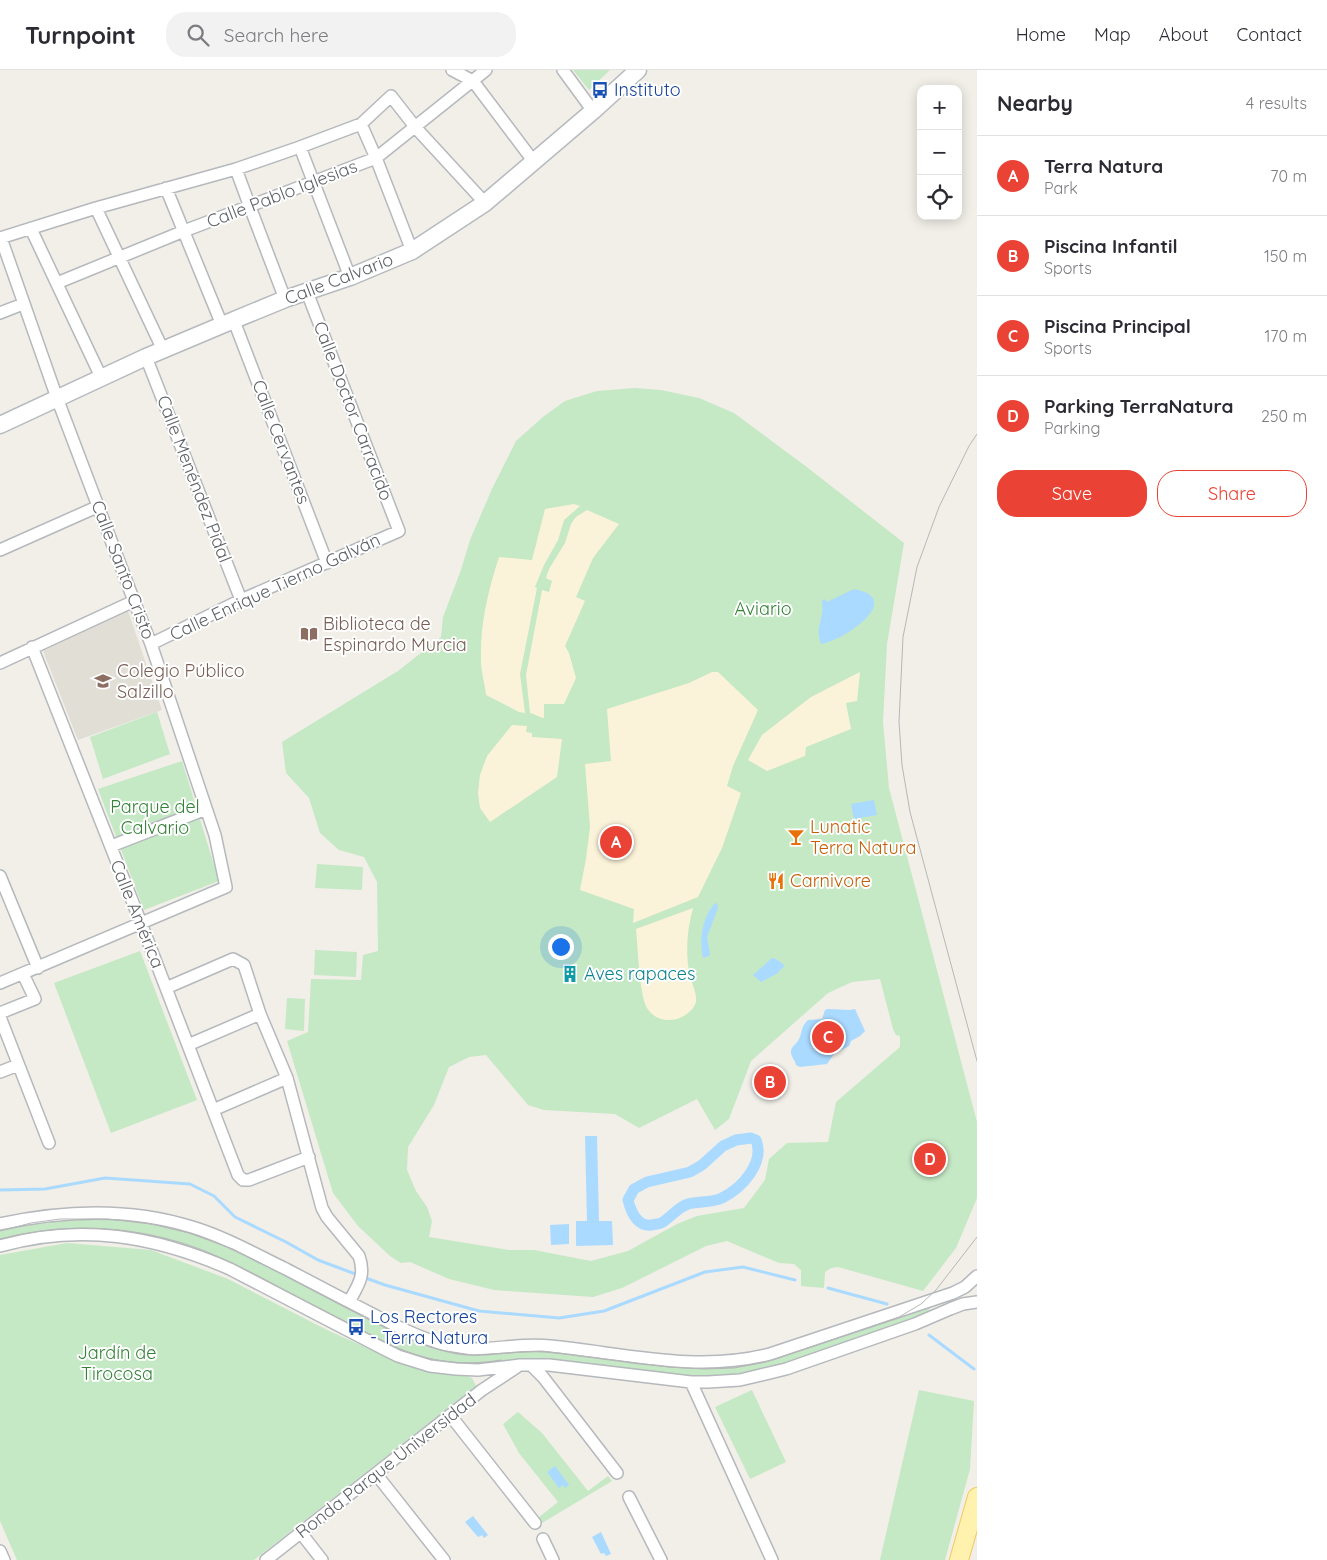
<!DOCTYPE html>
<meta charset="utf-8">
<style>
:root{--surface:#fff;--page:#f2f2f3;--text:#2b2b33;--muted:#7c7c81;--line:#e1e1e2;--accent:#ea4335}
body{margin:0;font-family:Quicksand,sans-serif;background:var(--page);color:var(--text)}
.controls{position:absolute;right:15px;top:15px;display:grid;overflow:hidden;border-radius:10px;box-shadow:0 2px 12px #0003}
.controls button{width:45px;height:45px;display:grid;place-items:center;padding:0;border:0;border-bottom:1px solid var(--line);background:var(--surface);color:var(--text);font:25px sans-serif}
.you{position:absolute;left:560px;top:876px;width:18px;height:18px;margin:-12px;border:4px solid #fff;border-radius:50%;background:#1a73e8;box-shadow:0 0 0 8px #1a73e833}
.badge{display:grid;place-items:center;width:32px;height:32px;border-radius:50%;background:var(--accent);color:#fff;font-size:16px;font-weight:700}
.pin{position:absolute;translate:-50% -50%;border:2px solid #fff;box-shadow:0 1px 5px #0006}
.list{margin:0;padding:0;list-style:none}
h2{display:flex;justify-content:space-between;align-items:center;height:65px;margin:0;padding:0 20px;font-size:21px}
h2 small{font-size:16px;font-weight:400;color:var(--muted)}
.list li{display:grid;grid-template-columns:32px 1fr auto;gap:15px;align-items:center;box-sizing:border-box;height:80px;padding:0 20px;border-top:1px solid var(--line)}
.list b{display:block;font-size:19px;white-space:nowrap}
.list p{margin:0;font-size:16px;white-space:nowrap;color:var(--muted)}
.list em{font-size:16px;font-style:normal;color:var(--muted)}
.actions{display:flex;gap:10px;padding:15px 20px}
.actions a{flex:1;padding:11px 0;border:1px solid var(--accent);border-radius:20px;text-align:center;font-size:18px;color:var(--accent)}
.actions .main{background:var(--accent);color:#fff}
.icon{flex:none;width:28px;height:28px;fill:none;stroke:currentColor;stroke-width:2;stroke-linecap:round;stroke-linejoin:round}
.map{position:relative;flex:none;width:977px;height:1490px;overflow:hidden}
header{display:flex;align-items:center;gap:30px;box-sizing:border-box;height:70px;padding:0 25px;background:var(--surface);border-bottom:1px solid var(--line)}
header strong{font-size:24px}
nav{display:flex;gap:28px;margin-inline-start:auto;font-size:18px}
.search{width:350px;height:45px;background:var(--page);display:flex;align-items:center;gap:12px;box-sizing:border-box;padding:0 18px;border-radius:20px;color:var(--muted);font-size:19px}
main{display:flex}
aside{flex:1;background:var(--surface)}
.map>svg:first-child{display:block}
.education{fill:#e1ded6}
.green{fill:#c5e8c5;fill-rule:evenodd}
.sand{fill:#fbf3d9}
.water{fill:#aadaff}
.lines{fill:none;stroke-linecap:round;stroke-linejoin:round}
.stream{stroke:#aadaff;stroke-width:3}
.canal{stroke:#aadaff;stroke-width:11}
.minor-casing{stroke:#b5b8bc;stroke-width:14}
.secondary-casing{stroke:#b6babf;stroke-width:19}
.primary-casing{stroke:#f2c960;stroke-width:20}
.minor{stroke:#fff;stroke-width:11}
.secondary{stroke:#fff;stroke-width:16}
.primary{stroke:#fff2af;stroke-width:18}
.tram{stroke:#b6b7b8;stroke-width:1}
.labels{text-anchor:middle;stroke-width:4;stroke-linejoin:round;paint-order:stroke}
.transit-label{font-size:18px;fill:#164399;stroke:#fff;text-anchor:start}
.street-label{font-size:18px;fill:#5f6368;stroke:#fff}
.park-label{font-size:18px;fill:#348238;stroke:#fff}
.education-label{font-size:18px;fill:#785e54;stroke:#fff;text-anchor:start}
.food-label{font-size:18px;fill:#c56008;stroke:#fff;text-anchor:start}
.culture-label{font-size:18px;fill:#0d838f;stroke:#fff;text-anchor:start}
</style>
<header>
<strong>Turnpoint</strong>
<div class="search"><svg class="icon" aria-label="search" viewBox="0 0 24 24"><circle cx="10" cy="10" r="6"/><path d="M15 15l6 6"/></svg>Search here</div>
<nav><a>Home</a><a>Map</a><a>About</a><a>Contact</a></nav>
</header>
<main>
<div class="map">
<svg width="977" height="1490" viewBox="0 0 977 1490">
<rect width="100%" height="100%" fill="#f1efe8"/>
<path class="education" d="M128,541L162,640L78,670L43,581Z"/>
<path class="green" d="M573,0H610L589,20Z
M635,318L661,320L699,328L734,343L808,398L904,473L887,574L883,652L889,718L977,1052V1128L956,1178L923,1221L838,1197L831,1198L825,1202L824,1218L801,1216V1200L794,1194L779,1193L727,1171L706,1176L622,1218L593,1227L494,1220L449,1209L410,1192L401,1193L390,1186L358,1156L333,1123L287,971L308,962L311,909L361,910L363,885L378,881L377,812L364,787L339,780L320,763L309,728L286,703L282,672L398,601L441,567L443,547L461,500L470,470L492,419L516,371L543,347L565,331L597,321ZM880,909L893,959L896,965L900,966V977L836,1032L828,1072L787,1073L769,1089L765,1110L744,1138L697,1146L677,1154L628,1181L591,1191L534,1180H509L429,1167L432,1151L427,1137L416,1121L407,1100L408,1077L434,1035L449,997L469,987L486,985L528,1035L544,1040L615,1044L639,1058L697,1029L715,1060L729,1049L751,991L828,923L852,912Z
M157,642L170,684L103,709L90,667Z
M182,691L219,811L144,840L98,719Z
M317,794L363,797L362,820L315,818Z
M315,880L357,882L356,907L314,905Z
M140,881L197,1030L111,1063L54,913Z
M287,928L305,929L304,961L285,959Z
M75,1145L160,1152L233,1176L420,1271L531,1278L720,1296L936,1232L926,1243L913,1251L772,1300L714,1309L482,1296L417,1290L231,1196L138,1166L0,1172V1157Z
M67,1173L151,1180L228,1209L327,1260L396,1291L429,1302L464,1305L472,1308L476,1316L254,1490H17L0,1451V1185Z
M752,1320L786,1392L750,1409L715,1337Z
M919,1320L974,1331L970,1399L945,1490H880Z
M518,1342L542,1363L588,1421L608,1406L612,1411L542,1453L538,1448L558,1432L519,1383L503,1354Z"/>
<path class="sand" d="M574,434L580,436L564,450L558,470L544,495L535,517L537,518L520,604L525,643L519,642L486,625C485,614 481,602 481,590C480,554 488,521 499,487L532,490L545,439Z
M587,440L619,454L593,488L576,527L585,531L565,576L569,583L576,608L564,634H544V648C538,647 535,644 530,643L526,605L542,520L549,522L552,511L546,508L549,499L565,473L571,454L576,447Z
M712,602H718L758,640L733,696L727,716L741,723L722,778L698,827L633,853L634,839L580,820L586,789L590,757L585,694L611,691L607,639L689,613Z
M860,602L857,631L846,633L851,659L806,677L805,686L767,701L748,690L762,665L811,627Z
M512,655L527,656L526,662L532,663V667L562,669L557,707L490,752L480,738L478,723L480,705L487,686Z
M693,838C687,860 685,883 690,906C692,914 697,923 696,932C694,940 684,947 677,949C665,952 654,949 647,938C639,924 638,877 636,859Z"/>
<path class="water" d="M854,519C907,529 842,571 821,574C817,562 819,560 821,548C823,543 822,536 822,531L825,529L827,532Z
M874,730L877,745L854,749L851,734Z
M715,833L717,834L718,838L707,867L710,884L709,886L703,888C699,869 702,848 715,833Z
M772,888L776,889L784,895L783,898L781,899L778,903L761,912L753,905Z
M828,939L850,940L855,939L865,961L860,966L851,971L849,976L834,984L827,994L800,997L796,995C795,990 792,988 791,983C790,977 797,974 799,969C803,961 800,958 808,950L822,949L825,940Z
M776,999C792,1010 777,1018 768,1026L757,1017V1013L770,1000Z
M585,1066H597L599,1151H612L613,1175L576,1176V1151H587Z
M569,1154V1174L551,1175L550,1155Z
M555,1396L569,1415L565,1418L563,1415L559,1418L547,1402Z
M473,1446L488,1465L484,1468L482,1465L478,1467L465,1452Z
M601,1462L611,1484L606,1486L604,1483L601,1484L592,1467Z"/>
<g class="lines">
<path class="stream" d="M0,1120L45,1119L105,1108L190,1114L214,1126L235,1147L286,1172L318,1190L358,1205
M363,1207L385,1215L479,1241L559,1248L604,1241L705,1202L743,1197L795,1210
M828,1218L887,1234
M929,1265L974,1299"/>
<path class="canal" d="M751,1068L756,1070C765,1093 742,1118 722,1128C711,1133 699,1131 688,1134C677,1138 672,1146 663,1152C660,1154 656,1154 652,1155C637,1157 631,1142 628,1130L634,1119L647,1112L690,1102L702,1095L723,1076L736,1070Z"/>
<g class="minor-casing">
<path id="minor" d="M452,0L473,11L534,92
M563,0L593,41
M361,54L376,88L412,181
M300,77L350,207
M236,99L250,137L285,229
M166,118L222,255
M96,138L163,280
M31,159L101,307
M0,168L96,138L236,99L300,77L361,54L391,26L416,58L485,133
M57,213L184,161L376,88L486,0
M0,243L23,234
M234,251L327,493
M146,287L241,530
M0,480L99,436
M151,574L241,530L399,461L307,222
M32,577L141,853L238,1105L243,1110H249L309,1087
M0,593L134,531
M111,776L206,739
M0,806L38,898
M0,913L226,817L215,765L151,574L134,531L57,328L1,168
M166,918L233,889L244,895L260,944L287,1008L322,1138L327,1147L359,1186C366,1206 358,1215 349,1232
M0,943L35,929L23,904
M0,947L49,1073
M188,975L260,944
M0,1002L18,995
M213,1040L287,1008
M0,1154C64,1140 128,1137 192,1157C225,1167 255,1184 286,1199C322,1218 358,1237 394,1255C420,1267 445,1278 474,1279C499,1279 524,1273 550,1276C623,1283 697,1303 770,1284L953,1223L965,1217L977,1206
M0,1176C81,1153 155,1166 230,1199L384,1279L398,1286L430,1296L456,1299L478,1300L520,1295H549L691,1312H708L740,1310L786,1299L915,1254L950,1239L963,1234L977,1232
M531,1295L543,1307L617,1403
M691,1312L772,1490
M450,1345L535,1453
M376,1404L444,1490
M629,1427L661,1490
M301,1463L322,1490
M543,1469L553,1490
M0,1481L4,1490
M266,1490L482,1320L517,1297"/>
</g>
<g class="secondary-casing">
<path id="secondary" d="M0,355L146,287L222,255L285,229L350,207L412,181L485,133L593,41L638,0"/>
</g>
<g class="primary-casing">
<path id="primary" d="M959,1490L977,1427"/>
</g>
<use href="#minor" class="minor"/>
<use href="#secondary" class="secondary"/>
<use href="#primary" class="primary"/>
<path class="tram" d="M977,364L969,376L939,437L917,497L903,567L899,652L902,695L910,742L977,991
M0,1161L31,1153L60,1149H108L151,1154L189,1163L233,1179L407,1268L440,1280L472,1285L542,1281L669,1297L704,1299L734,1298L766,1292L899,1247L921,1234L936,1220L977,1167
M0,1169C73,1150 150,1156 219,1187C241,1197 263,1208 284,1220C318,1237 351,1255 385,1272C424,1291 458,1297 501,1290"/>
</g>
<defs>
<g id="bus-bare" transform="scale(1.35)"><path d="M-5-6H5V4H4V6H2V4H-2V6H-4V4H-5ZM-3.5-4V0h7V-4ZM-3.5 1.2v1.5H-2V1.2ZM2 1.2v1.5H3.5V1.2Z" fill="#1a4fb4" stroke="#fff" stroke-width="2.5" paint-order="stroke"/></g>
<g id="library-bare" transform="scale(1.35)"><path d="M-6-4Q-3-5.5-.7-3.5V5Q-3 3-6 4ZM6-4Q3-5.5 .7-3.5V5Q3 3 6 4Z" fill="#8d6e63" stroke="#fff" stroke-width="2.5" paint-order="stroke"/></g>
<g id="school-bare" transform="scale(1.35)"><path d="M0-5L7-2L0 1L-7-2ZM-4 1L0 2.5L4 1V4Q0 6-4 4Z" fill="#8d6e63" stroke="#fff" stroke-width="2.5" paint-order="stroke"/></g>
<g id="bar-bare" transform="scale(1.35)"><path d="M-6-5H6L.8 .8V4.5H3.5V6h-7V4.5H-.8V.8Z" fill="#e8710a" stroke="#fff" stroke-width="2.5" paint-order="stroke"/></g>
<g id="restaurant-bare" transform="scale(1.35)"><path d="M-5-6h1v4h1v-4h1v4h1v-4h1v5L-1.5 .5V6h-2V.5L-5-1ZM5-6V6H3V1.5H1.5Q1.5-4 5-6Z" fill="#e8710a" stroke="#fff" stroke-width="2.5" paint-order="stroke"/></g>
<g id="building-bare" transform="scale(1.35)"><path d="M-4-6H4V6H1V3H-1V6H-4ZM-2.5-4.3h1.7v1.8h-1.7ZM.8-4.3h1.7v1.8H.8ZM-2.5-1h1.7V.8h-1.7ZM.8-1h1.7V.8H.8Z" fill="#0f9aa8" stroke="#fff" stroke-width="2.5" paint-order="stroke"/></g>
</defs>
<g fill-rule="evenodd">
<use href="#bus-bare" x="600" y="20"/>
<use href="#library-bare" x="309" y="564"/>
<use href="#school-bare" x="103" y="611"/>
<use href="#bar-bare" x="796" y="767"/>
<use href="#restaurant-bare" x="776" y="811"/>
<use href="#building-bare" x="570" y="904"/>
<use href="#bus-bare" x="356" y="1257"/>
</g>
<g class="labels">
<g class="transit-label">
<text x="614" y="26">Instituto</text>
<text x="370" y="1253">Los Rectores<tspan x="370" dy="21">- Terra Natura</tspan></text>
</g>
<g class="street-label">
<text transform="translate(282 124) rotate(-21)" y="6">Calle Pablo Iglesias</text>
<text transform="translate(339 209) rotate(-21)" y="6">Calle Calvario</text>
<text transform="translate(353 341) rotate(69)" y="6">Calle Doctor Carracido</text>
<text transform="translate(281 372) rotate(69)" y="6">Calle Cervantes</text>
<text transform="translate(194 409) rotate(69)" y="6">Calle Menéndez Pidal</text>
<text transform="translate(123 500) rotate(69)" y="6">Calle Santo Cristo</text>
<text transform="translate(275 517) rotate(-25)" y="6">Calle Enrique Tierno Galván</text>
<text transform="translate(137 844) rotate(68)" y="6">Calle América</text>
<text transform="translate(386 1396) rotate(-38)" y="6">Ronda Parque Universidad</text>
</g>
<g class="park-label">
<text x="763" y="545">Aviario</text>
<text x="155" y="743">Parque del<tspan x="155" dy="21">Calvario</tspan></text>
<text x="117" y="1289">Jardín de<tspan x="117" dy="21">Tirocosa</tspan></text>
</g>
<g class="education-label">
<text x="323" y="560">Biblioteca de<tspan x="323" dy="21">Espinardo Murcia</tspan></text>
<text x="117" y="607">Colegio Público<tspan x="117" dy="21">Salzillo</tspan></text>
</g>
<g class="food-label">
<text x="810" y="763">Lunatic<tspan x="810" dy="21">Terra Natura</tspan></text>
<text x="790" y="817">Carnivore</text>
</g>
<g class="culture-label">
<text x="584" y="910">Aves rapaces</text>
</g>
</g>
</svg>
<div class="controls">
<button>+</button>
<button>−</button>
<button><svg class="icon" aria-label="locate" viewBox="0 0 24 24"><circle cx="12" cy="12" r="6"/><path d="M12 2v4M12 18v4M2 12h4M18 12h4"/></svg></button>
</div>
<div class="you"></div>
<div class="pin badge" style="left:616px;top:772px">A</div>
<div class="pin badge" style="left:770px;top:1012px">B</div>
<div class="pin badge" style="left:828px;top:967px">C</div>
<div class="pin badge" style="left:930px;top:1089px">D</div>
</div>
<aside>
<h2>Nearby<small>4 results</small></h2>
<ul class="list">
<li><span class="badge">A</span><div><b>Terra Natura</b><p>Park</p></div><em>70 m</em></li>
<li><span class="badge">B</span><div><b>Piscina Infantil</b><p>Sports</p></div><em>150 m</em></li>
<li><span class="badge">C</span><div><b>Piscina Principal</b><p>Sports</p></div><em>170 m</em></li>
<li><span class="badge">D</span><div><b>Parking TerraNatura</b><p>Parking</p></div><em>250 m</em></li>
</ul>
<div class="actions"><a class="main">Save</a><a>Share</a></div>
</aside>
</main>
